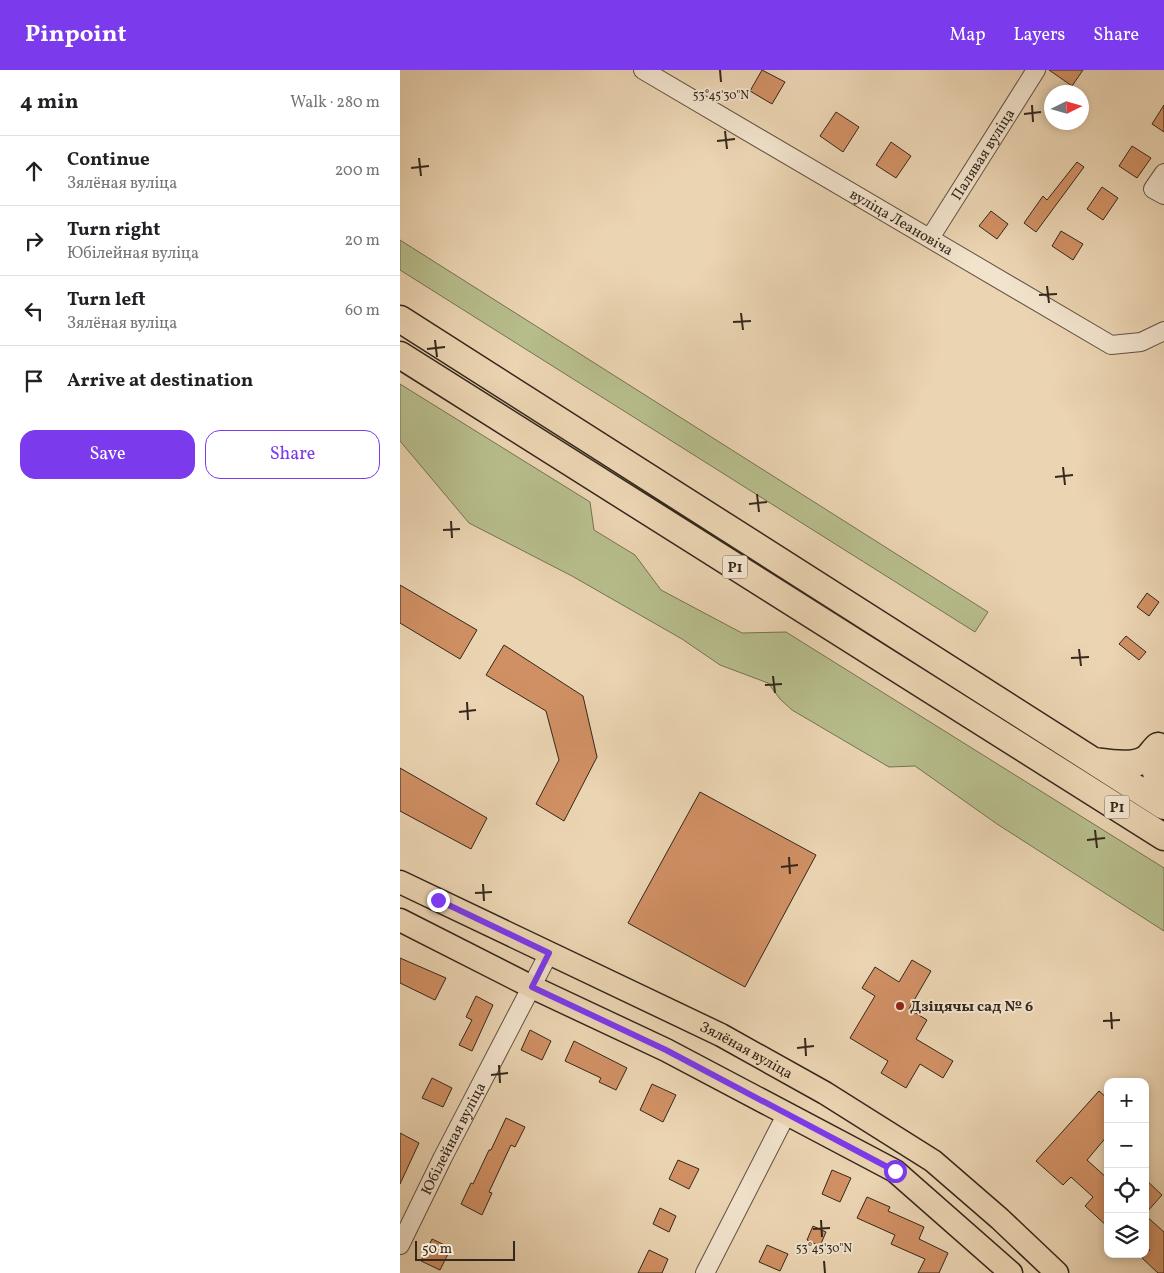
<!DOCTYPE html>
<meta charset="utf-8">
<style>
:root{--surface:#fff;--page:#f6f6f6;--text:#202124;--muted:#757577;--line:#e0e0e0;--accent:#7c3aed}
body{margin:0;font-family:Vollkorn,serif;background:var(--page);color:var(--text)}
.controls{position:absolute;right:15px;bottom:15px;display:grid;overflow:hidden;border-radius:10px;box-shadow:0 2px 8px #0003}
.controls button{width:45px;height:45px;display:grid;place-items:center;padding:0;border:0;border-bottom:1px solid var(--line);background:var(--surface);color:var(--text);font:25px sans-serif}
.compass{position:absolute;left:644px;top:15px;width:45px;height:45px;border-radius:50%;background:var(--surface);box-shadow:0 2px 8px #0003;rotate:85deg}
.scale{position:absolute;left:15px;bottom:12px;width:100px;box-sizing:border-box;padding-left:5px;border:2px solid #34271b;border-top:0;font-size:14px;line-height:18px;white-space:nowrap;color:#34271b;-webkit-text-stroke:4px #f2e3cd;paint-order:stroke}
.stop{position:absolute;width:15px;height:15px;margin:-11px;border:4px solid #7c3aed;border-radius:50%;background:#fff}
.stop.end{background:#7c3aed;border-color:#fff;box-shadow:0 1px 5px #0008}
.list{margin:0;padding:0;list-style:none}
h2{display:flex;justify-content:space-between;align-items:center;height:65px;margin:0;padding:0 20px;font-size:21px}
h2 small{font-size:16px;font-weight:400;color:var(--muted)}
.list li{display:grid;grid-template-columns:32px 1fr auto;gap:15px;align-items:center;box-sizing:border-box;height:70px;padding:0 20px;border-top:1px solid var(--line)}
.list b{display:block;font-size:19px;white-space:nowrap}
.list p{margin:0;font-size:16px;white-space:nowrap;color:var(--muted)}
.list em{font-size:16px;font-style:normal;color:var(--muted)}
.actions{display:flex;gap:10px;padding:15px 20px}
.actions a{flex:1;padding:11px 0;border:1px solid var(--accent);border-radius:15px;text-align:center;font-size:18px;color:var(--accent)}
.actions .main{background:var(--accent);color:#fff}
.icon{flex:none;width:28px;height:28px;fill:none;stroke:currentColor;stroke-width:2;stroke-linecap:round;stroke-linejoin:round}
.map{position:relative;flex:none;width:764px;height:1203px;overflow:hidden}
header{display:flex;align-items:center;gap:30px;box-sizing:border-box;height:70px;padding:0 25px;background:var(--accent);color:#fff}
header strong{font-size:24px}
nav{display:flex;gap:28px;margin-inline-start:auto;font-size:18px}
main{display:flex}
aside{flex:1;background:var(--surface)}
.map>svg:first-child{display:block}
.green{fill:#b7bd8c;stroke:#767254}
.building{fill:#d09064;stroke:#34271b}
.lines{fill:none;stroke-linecap:round;stroke-linejoin:round}
.minor-casing{stroke:#625241;stroke-width:20}
.major-casing{stroke:#34271b;stroke-width:25}
.highway-casing{stroke:#34271b;stroke-width:29}
.minor{stroke:#f2e3cd;stroke-width:18}
.major{stroke:#ebd4b2;stroke-width:22}
.highway{stroke:#ebd4b2;stroke-width:26}
.route{stroke:#7c3aed;stroke-width:6}
.ticks{fill:none;stroke:#34271b;stroke-width:2}
.poi-dot{fill:#8f2418;stroke:#f2e3cd;stroke-width:2}
.labels{text-anchor:middle;stroke-width:4;stroke-linejoin:round;paint-order:stroke}
.shield{fill:#f2e3cd;stroke:#6d5f50;stroke-width:1}
.shield-label{font-size:14px;font-weight:bold;fill:#34271b}
.street-label{font-size:15px;fill:#34271b;stroke:#f2e3cd}
.poi-label{font-size:15px;font-weight:bold;fill:#34271b;stroke:#f2e3cd;text-anchor:start}
.ticks-label{font-size:12px;text-anchor:middle;fill:#34271b;stroke:#f2e3cd;stroke-width:4;stroke-linejoin:round;paint-order:stroke}
</style>
<header>
<strong>Pinpoint</strong>
<nav><a>Map</a><a>Layers</a><a>Share</a></nav>
</header>
<main>
<aside>
<h2>4 min<small>Walk · 280 m</small></h2>
<ul class="list">
<li><svg class="icon" aria-label="ahead" viewBox="0 0 24 24"><path d="M12 20V5M6 11l6-6 6 6"/></svg><div><b>Continue</b><p>Зялёная вуліца</p></div><em>200 m</em></li>
<li><svg class="icon" aria-label="right" viewBox="0 0 24 24"><path d="M7 20v-9h11M14 6l5 5-5 5"/></svg><div><b>Turn right</b><p>Юбілейная вуліца</p></div><em>20 m</em></li>
<li><svg class="icon" aria-label="left" viewBox="0 0 24 24"><path d="M17 20v-9H6M10 6l-5 5 5 5"/></svg><div><b>Turn left</b><p>Зялёная вуліца</p></div><em>60 m</em></li>
<li><svg class="icon" aria-label="arrive" viewBox="0 0 24 24"><path d="M6 21V4h12l-3 4 3 4H6"/></svg><div><b>Arrive at destination</b></div></li>
</ul>
<div class="actions"><a class="main">Save</a><a>Share</a></div>
</aside>
<div class="map">
<svg width="764" height="1203" viewBox="0 0 764 1203">
<rect width="100%" height="100%" fill="#ebd4b2"/>
<filter id="stains"><feTurbulence type="fractalNoise" baseFrequency=".004" numOctaves="4"/><feColorMatrix values="0 0 0 0 .2 0 0 0 0 .09 0 0 0 0 .02 0 0 0 .5 -.17"/></filter>
<radialGradient id="worn" r=".72"><stop offset=".6" stop-color="#630" stop-opacity="0"/><stop offset="1" stop-color="#630" stop-opacity=".3"/></radialGradient>
<path class="green" d="M0,170L588,542L575,562L0,200Z
M0,314L190,432L194,460L235,485L261,520L342,563L386,562L764,798V861L597,754L515,696L489,697L392,640L380,629L368,613L320,595L282,569L172,506L69,453L0,371Z"/>
<path class="building" d="M362,0L385,12L372,34L350,21Z
M649,0H683L672,16Z
M764,35V62L752,54Z
M436,42L459,57L443,82L420,66Z
M491,72L511,86L496,108L476,95Z
M732,76L751,88L737,108L719,96Z
M677,92L684,97L636,162L624,153L643,126L647,130Z
M702,117L718,128L703,150L687,139Z
M591,141L608,154L597,169L579,156Z
M661,161L683,174L673,190L652,176Z
M0,515L77,560L60,589L0,553Z
M747,523L759,532L749,546L737,537Z
M726,566L746,582L739,590L719,574Z
M104,575L183,626L197,687L164,751L136,734L159,690L146,641L86,605Z
M0,698L87,748L71,779L0,741Z
M300,722L416,785L345,917L228,853Z
M0,888L46,908L35,930L0,913Z
M512,890L531,901L509,939L527,950L516,969L553,991L543,1008L520,994L506,1018L481,1003L488,991L450,968L475,926L462,918L475,897L499,912Z
M76,926L93,935L72,981L59,975L72,950L66,947Z
M130,960L151,971L142,990L121,980Z
M174,971L227,998L216,1020L199,1012L201,1008L165,991Z
M32,1008L52,1018L43,1037L22,1028Z
M252,1014L276,1025L263,1052L240,1040Z
M699,1021L708,1029V1065L687,1090L708,1109V1157L685,1136L693,1127L671,1107L663,1115L636,1091Z
M106,1048L125,1057L115,1077L111,1075L89,1122L92,1123L82,1145L61,1134L71,1113L73,1114L89,1080H91Z
M0,1063L19,1073L0,1114Z
M278,1090L299,1099L289,1119L269,1109Z
M432,1100L451,1108L440,1132L422,1124Z
M745,1109L762,1125L745,1144Z
M467,1127L490,1137L488,1141L524,1157L519,1169L548,1183L539,1203H518L525,1189L491,1174L495,1165L457,1148Z
M260,1138L276,1146L269,1162L253,1154Z
M745,1145L764,1162V1203H758L742,1188L750,1180L745,1176Z
M413,1156L426,1162L420,1176L407,1170Z
M32,1169L51,1178L40,1200L21,1191Z
M367,1175L388,1184L380,1201L359,1192Z
M249,1180L268,1189L262,1203H238Z"/>
<g class="lines">
<g class="minor-casing">
<g id="minor">
<path id="s1" d="M243,0L711,275L741,272L764,261"/>
<path d="M764,103L753,119L764,125"/>
<path id="s2" d="M530,168L636,0"/>
<path id="s3" d="M0,1175L43,1087L149,883"/>
<path d="M305,1203L387,1043"/>
</g>
</g>
<g class="major-casing">
<g id="major">
<path id="s4" d="M0,812L321,965L425,1023L533,1091L600,1149L657,1203"/>
<path d="M0,850L132,917L266,980L495,1101L611,1203"/>
</g>
</g>
<g class="highway-casing">
<path id="highway" d="M0,249L764,736
M0,285L764,767
M758,676C752,695 755,705 764,723
M694,691C709,693 734,698 747,688C751,685 754,679 758,676"/>
</g>
<use href="#minor" class="minor"/>
<use href="#major" class="major"/>
<use href="#highway" class="highway"/>
</g>
<g class="lines">
<path class="route" d="M38,830L149,883L132,917L266,980L495,1101"/>
</g>
<path class="ticks" d="M320,0L321,12M632,35L633,52M624,44L641,42M325,61L327,79M317,71L335,69M19,88L21,106M11,98L29,96M647,216L649,233M639,225L657,224M341,243L343,260M333,252L351,251M35,270L37,287M27,279L45,277M663,397L665,415M655,407L673,405M357,424L359,442M349,434L367,432M51,451L52,468M43,460L60,459M679,579L681,596M671,588L689,587M373,606L375,623M365,615L382,614M67,632L68,650M59,642L76,640M695,760L697,778M687,770L705,768M389,787L390,804M381,797L398,795M83,814L84,831M75,823L92,822M711,942L712,959M703,951L720,950M405,968L406,986M397,978L414,976M99,995L100,1013M91,1005L108,1003M421,1150L422,1167M413,1159L430,1158M424,1191L425,1203"/>
<circle class="poi-dot" cx="500" cy="936" r="5"/>
<g class="labels">
<g class="shield">
<rect x="322.5" y="485.5" width="25" height="23" rx="4"/>
<rect x="704.5" y="725.5" width="25" height="23" rx="4"/>
</g>
<g class="shield-label">
<text x="335" y="502">Р1</text>
<text x="717" y="742">Р1</text>
</g>
<g class="street-label">
<text dy="5" stroke="none"><textPath href="#s2" startOffset="99">Палявая вуліца</textPath></text>
<text dy="5" stroke="none"><textPath href="#s1" startOffset="300">вуліца Леановіча</textPath></text>
<text dy="5" stroke="none"><textPath href="#s4" startOffset="385">Зялёная вуліца</textPath></text>
<text dy="5" stroke="none"><textPath href="#s3" startOffset="119">Юбілейная вуліца</textPath></text>
</g>
<g class="poi-label">
<text x="510" y="941">Дзіцячы сад № 6</text>
</g>
</g>
<g class="ticks-label">
<text x="321" y="29">53°45'30"N</text>
<text x="424" y="1182">53°45'30"N</text>
</g>
<rect width="100%" height="100%" filter="url(#stains)"/>
<rect width="100%" height="100%" fill="url(#worn)"/>
</svg>
<div class="controls">
<button>+</button>
<button>−</button>
<button><svg class="icon" aria-label="locate" viewBox="0 0 24 24"><circle cx="12" cy="12" r="6"/><path d="M12 2v4M12 18v4M2 12h4M18 12h4"/></svg></button>
<button><svg class="icon" aria-label="layers" viewBox="0 0 24 24"><path d="M12 4l9 5-9 5-9-5zM3 14l9 5 9-5"/></svg></button>
</div>
<svg class="compass" viewBox="-18 -18 36 36"><path d="M0-13l5 13h-10z" fill="#e53935"/><path d="M0 13l5-13h-10z" fill="#757577"/></svg>
<div class="scale">50 m</div>
<div class="stop" style="left:495px;top:1101px"></div>
<div class="stop end" style="left:38px;top:830px"></div>
</div>
</main>
